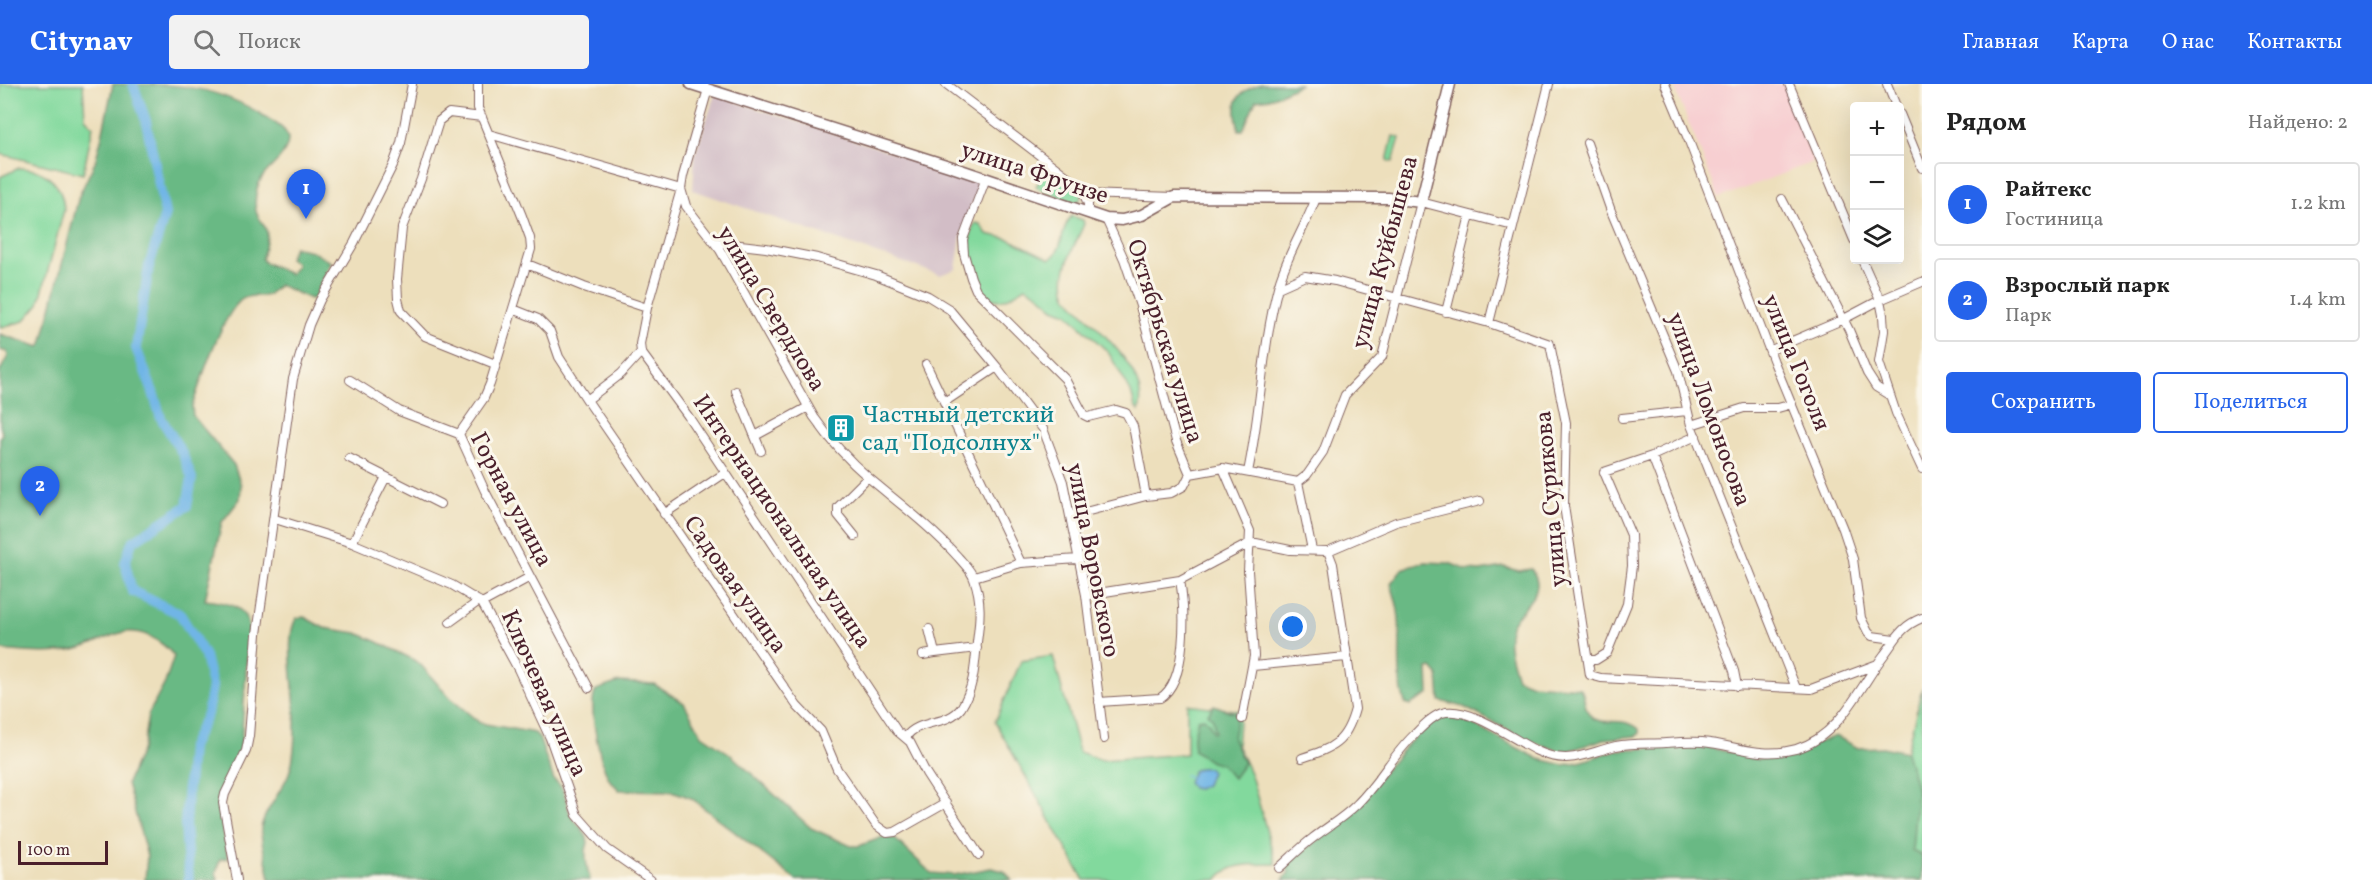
<!DOCTYPE html>
<html lang="ru">
<meta charset="utf-8">
<style>
:root{--surface:#fff;--page:#f2f2f2;--text:#222;--muted:#767676;--line:#e0e0e0;--accent:#2563eb}
body{margin:0;font-family:Vollkorn,serif;background:var(--page);color:var(--text)}
.controls{position:absolute;right:18px;top:18px;display:grid;overflow:hidden;border-radius:6px;box-shadow:0 6px 24px #0002}
.controls button{width:54px;height:54px;display:grid;place-items:center;padding:0;border:0;border-bottom:2px solid var(--line);background:var(--surface);color:var(--text);font:30px sans-serif}
.scale{position:absolute;left:18px;bottom:15px;width:90px;box-sizing:border-box;padding-left:6px;border:3px solid #4a1f2b;border-top:0;font-size:16px;line-height:21px;white-space:nowrap;color:#4a1f2b;-webkit-text-stroke:4px #fbf7ec;paint-order:stroke}
.you{position:absolute;left:1293px;top:543px;width:21px;height:21px;margin:-15px;border:4px solid #fff;border-radius:50%;background:#1a73e8;box-shadow:0 0 0 9px #1a73e833}
.badge{display:grid;place-items:center;width:39px;height:39px;border-radius:50%;background:var(--accent);color:#fff;font-size:20px;font-weight:700}
.pin{position:absolute;translate:-50% -50px;filter:drop-shadow(0 2px 3px #0008)}
.pin::after{content:'';position:absolute;top:32px;width:21px;height:18px;background:inherit;clip-path:polygon(0 0,100% 0,50% 100%)}
.list{margin:0;padding:0;list-style:none}
h2{display:flex;justify-content:space-between;align-items:center;height:78px;margin:0;padding:0 24px;font-size:26px}
h2 small{font-size:20px;font-weight:400;color:var(--muted)}
.list li{display:grid;grid-template-columns:39px 1fr auto;gap:18px;align-items:center;box-sizing:border-box;height:84px;margin:0 12px 12px;padding:0 12px;border:2px solid var(--line);border-radius:6px}
.list b{display:block;font-size:22px;white-space:nowrap}
.list p{margin:0;font-size:20px;white-space:nowrap;color:var(--muted)}
.list em{font-size:20px;font-style:normal;color:var(--muted)}
.actions{display:flex;gap:12px;padding:18px 24px}
.actions a{flex:1;padding:14px 0;border:2px solid var(--accent);border-radius:6px;text-align:center;font-size:21px;color:var(--accent)}
.actions .main{background:var(--accent);color:#fff}
.icon{flex:none;width:33px;height:33px;fill:none;stroke:currentColor;stroke-width:2;stroke-linecap:round;stroke-linejoin:round}
.map{position:relative;flex:none;width:1922px;height:796px;overflow:hidden}
header{display:flex;align-items:center;gap:36px;box-sizing:border-box;height:84px;padding:0 30px;background:var(--accent);color:#fff}
header strong{font-size:28px}
nav{display:flex;gap:33px;margin-inline-start:auto;font-size:21px}
.search{width:420px;height:54px;background:var(--page);display:flex;align-items:center;gap:15px;box-sizing:border-box;padding:0 21px;border-radius:6px;color:var(--muted);font-size:22px}
main{display:flex}
aside{flex:1;background:var(--surface)}
.map>svg:first-child{display:block}
.built{fill:#f7cfd1}
.industrial{fill:#d2bdc6}
.green{fill:#82d99d;stroke:#667c64;stroke-width:1.5}
.forest{fill:#69b984;stroke:#5a6c58;stroke-width:1.5}
.water{fill:#70b5e6;stroke:#5d6a88;stroke-width:1.5}
.lines{fill:none;stroke-linecap:round;stroke-linejoin:round}
.stream{stroke:#70b5e6;stroke-width:1.5}
.river{stroke:#70b5e6;stroke-width:10}
.minor-casing{stroke:#83625e;stroke-width:10}
.major-casing{stroke:#83625e;stroke-width:13}
.minor{stroke:#fff;stroke-width:8}
.major{stroke:#fff;stroke-width:10}
.labels{text-anchor:middle;stroke-width:6;stroke-linejoin:round;paint-order:stroke}
.street-label{font-size:24px;fill:#4a1f2b;stroke:#fbf7ec}
.culture-label{font-size:24px;fill:#0d838f;stroke:#fbf7ec;text-anchor:start}
</style>
<header>
<strong>Citynav</strong>
<div class="search"><svg class="icon" aria-label="search" viewBox="0 0 24 24"><circle cx="10" cy="10" r="6"/><path d="M15 15l6 6"/></svg>Поиск</div>
<nav><a>Главная</a><a>Карта</a><a>О нас</a><a>Контакты</a></nav>
</header>
<main>
<div class="map">
<svg width="1922" height="796" viewBox="0 0 1922 796">
<rect width="100%" height="100%" fill="#fbf7ec"/>
<filter id="ink" filterUnits="userSpaceOnUse"><feTurbulence type="fractalNoise" baseFrequency=".0167" numOctaves="2"/><feDisplacementMap in="SourceGraphic" scale="12" xChannelSelector="R" yChannelSelector="G"/><feConvolveMatrix kernelMatrix="1 2 1 2 8 2 1 2 1" color-interpolation-filters="sRGB"/></filter>
<filter id="wash" filterUnits="userSpaceOnUse"><feTurbulence type="fractalNoise" baseFrequency=".008" numOctaves="4" result="noise"/><feDisplacementMap in="SourceGraphic" scale="24" xChannelSelector="R" yChannelSelector="G"/><feGaussianBlur stdDeviation="1.35" result="paint"/><feColorMatrix in="noise" values="0 0 0 0 0 0 0 0 0 0 0 0 0 0 0 0 0 1.4 0 .05"/><feComposite in="paint" operator="in"/></filter>
<g filter="url(#wash)">
<rect width="100%" height="100%" fill="#eddfbc"/>
<path class="built" d="M1673,0H1785L1813,78L1719,114Z"/>
<path class="industrial" d="M715,11L980,97L961,153L956,185L940,191L693,106L695,70Z"/>
<path class="green" d="M0,0H83L85,34L93,42L83,90L0,70Z
M1393,52L1400,54L1393,78L1387,77Z
M19,84C45,84 63,100 64,126L39,220L24,237L2,243H0V93Z
M1048,84H1050L1082,108C1082,113 1081,117 1075,119L1037,104L1036,102Z
M1072,132L1083,136L1084,140C1075,162 1055,192 1069,215C1093,241 1151,287 1139,327L1135,323L1131,308L1108,268L1067,229L1054,224L1039,211L1026,203C1018,207 1008,216 1000,216C972,217 963,157 975,139L980,140L987,150L1009,155L1050,175C1065,165 1060,143 1072,132Z
M1053,572L1079,668L1102,676L1187,670V620L1240,627L1237,661L1251,691L1276,780C1255,781 1231,777 1217,796H1084L995,638L1021,577Z
M1922,604V796H1848L1896,711Z"/>
<path class="forest" d="M113,0C174,0 214,0 266,33C274,39 287,44 288,55C288,76 260,86 257,105C255,113 254,125 258,132C261,137 265,142 267,148C268,157 263,166 262,175L264,178L290,190L297,180L289,174L294,163L312,167L331,178L314,214L310,215L279,201L268,211C260,214 249,209 241,216C221,233 201,296 192,323L193,332L234,381L241,401L240,415L222,438L205,516C227,519 245,520 249,544L241,663L218,719L228,774L220,775L216,789L218,796H145L147,772L127,699L143,662L148,631L165,599L174,572C167,563 159,557 149,552C118,539 104,560 74,566C50,571 25,568 0,566V354L2,349L0,341V287L8,272L7,268L0,266V250L40,263L42,260L79,112L95,78L102,52Z
M1262,0H1301L1271,14L1256,16L1243,46H1239C1232,20 1234,7 1262,0Z
M1425,478L1449,479L1467,486L1480,487L1504,483L1519,487L1531,485C1550,508 1519,523 1511,542C1505,558 1512,578 1517,594L1532,600L1580,604C1586,612 1583,623 1590,631C1600,644 1624,631 1639,645V650L1636,652L1604,655L1569,667H1560L1527,656L1464,623L1440,617L1438,591L1432,584L1428,585L1429,610L1410,621L1405,619C1395,589 1403,557 1398,527C1397,518 1393,508 1391,499L1402,485Z
M304,533L324,544L357,549L376,557L412,575L420,580L449,613L480,639L535,649L539,654L554,696C565,702 566,719 570,730C575,739 587,747 588,758C588,760 586,765 586,767C585,777 588,787 590,796H270C268,780 261,762 261,746C261,731 283,706 289,689C295,673 295,651 295,634C296,611 283,550 297,534Z
M619,598L654,600L684,619L702,651L730,670L811,744L851,762H859L883,753L894,754L931,789L954,791L991,784L1004,787L1012,796H796L691,714L672,707L619,706C616,702 612,699 609,695C600,678 587,622 596,606Z
M1214,621L1237,630L1233,655L1244,679L1233,694L1221,680L1211,678L1194,666L1193,655L1198,635L1204,634L1209,639L1213,648H1215L1213,635L1208,630Z
M1450,632L1460,634L1539,675L1564,681L1583,677L1616,666L1672,663L1704,662L1756,675L1784,671L1836,652L1858,664L1883,663L1906,668L1917,705L1912,767L1922,772V796H1283L1289,788L1285,781C1303,764 1326,753 1343,736C1368,712 1417,635 1450,632Z"/>
<path class="water" d="M1199,684H1209L1211,688L1206,701L1198,705L1192,704L1188,698L1193,687Z"/>
<g class="lines">
<path class="stream" d="M1184,691L1190,693"/>
<path class="river" d="M133,0L146,37L165,130L149,182L136,264L153,308L161,334L182,369L192,394L187,422L132,458L125,479L132,507L180,530L205,572L212,602L207,630L191,663L185,740L189,796"/>
</g>
</g>
<g filter="url(#ink)">
<g class="lines">
<g class="minor-casing">
<path id="minor" d="M946,0L1081,103L1088,120V129
M1665,0L1689,57L1774,278L1843,445L1853,475L1861,534L1868,548L1872,552L1894,555
M1789,0L1854,156
M1887,0L1896,22
M708,5L683,92L681,105L686,122L720,166L814,333C830,356 848,376 869,394C900,420 931,443 958,473C964,480 971,486 974,495C982,516 980,536 977,558C975,581 974,604 961,624C948,642 918,635 906,653
M1900,30L1922,84
M482,33L449,29L439,37L421,95L402,144L397,195L398,215L401,227L425,252L495,280
M489,50L681,105L647,224L640,260L641,268L688,332L897,647L910,658L926,689L979,771
M1587,59L1611,127L1678,287L1691,341L1796,604
M986,94L963,155L964,170L971,194L976,206L1065,295L1084,331L1088,333L1116,326L1126,329L1133,342L1146,412
M1085,110L1174,113
M1782,115L1849,246L1867,289L1876,303L1889,311
M1106,135L1124,175L1140,222L1176,357L1190,390
M715,158L766,164L817,174L876,191L928,212L949,225L997,283L1043,345L1063,398L1086,511L1104,655
M1862,176L1880,216L1883,231L1884,247L1879,278L1896,329L1922,385
M527,180L584,203L647,224
M1278,204L1305,192L1335,197L1489,239L1550,260L1566,339L1564,422L1590,591L1601,594L1811,605L1875,581
M513,225L538,235L550,247L559,273L587,316L797,622L821,647L837,685L876,741L887,749L895,748L946,719
M1446,228L1470,131
M1489,239L1549,0
M1771,266L1842,236L1880,216L1922,198
M926,280L1021,479
M350,296L399,327L459,350
M736,307L761,367
M587,316L621,290L641,268
M946,317L997,283
M1622,334L1687,327
M1691,341L1744,324H1778L1792,320
M459,350L484,314L490,300L531,165L530,154L522,132L478,24V0
M459,350L485,407L589,604
M755,352L808,323
M1652,372L1734,587L1737,602
M349,374L440,420
M1223,384L1250,447L1248,487L1254,572L1242,635
M1248,388C1261,327 1262,263 1278,203C1286,172 1305,144 1316,114
M1190,390L1223,384L1298,398
M664,430L725,389
M1070,432L1146,412L1171,409L1184,402L1190,390
M275,435L352,459L452,501L482,519L518,585L550,654L577,731L607,765L651,796
M855,452L838,431V423L868,393
M352,459L386,393
M1312,466L1298,398L1307,391L1323,368L1345,311L1382,273L1421,118L1513,142
M974,493L1021,479L1078,475
M1086,511L1180,496L1248,460L1256,459L1290,466L1328,467L1396,438L1480,417
M482,519L530,493
M450,538L479,517
M929,545L935,569L977,564
M923,571L935,569
M1588,576H1596L1607,569L1627,520L1632,482L1631,451L1604,388L1652,372L1696,352
M1253,582L1346,573
M1099,618L1160,614C1188,597 1185,525 1180,496
M1302,674C1333,664 1346,659 1355,625L1333,480L1328,467
M1279,784C1290,774 1301,763 1313,754C1327,743 1343,734 1356,721C1378,700 1392,672 1414,651C1422,643 1431,633 1442,629C1469,621 1514,656 1537,667C1569,682 1586,669 1616,662C1632,659 1650,660 1666,659C1678,658 1690,657 1702,658C1736,661 1760,675 1796,665C1840,652 1859,604 1884,571C1897,554 1900,543 1922,534
M237,796L223,719L225,710L246,667L249,652L257,550L293,295L309,241L320,216L354,159L393,81L401,59L412,0"/>
</g>
<g class="major-casing">
<path id="major" d="M691,0L949,82L1106,135L1122,136L1142,131L1174,113L1388,114L1421,118L1450,0"/>
</g>
<use href="#minor" class="minor"/>
<use href="#major" class="major"/>
</g>
</g>
<defs>
<g id="building-square" transform="scale(1.5)"><rect x="-9" y="-9" width="18" height="18" rx="4" fill="#0f9aa8" stroke="#fbf7ec"/><path d="M-4-6H4V6H1V3H-1V6H-4ZM-2.5-4.3h1.7v1.8h-1.7ZM.8-4.3h1.7v1.8H.8ZM-2.5-1h1.7V.8h-1.7ZM.8-1h1.7V.8H.8Z" fill="#fff"/></g>
</defs>
<g fill-rule="evenodd">
<use href="#building-square" x="841" y="344"/>
</g>
<g class="labels">
<g class="street-label">
<text transform="translate(1035 88) rotate(18)" y="8">улица Фрунзе</text>
<text transform="translate(1384 168) rotate(-75)" y="8">улица Куйбышева</text>
<text transform="translate(772 224) rotate(59)" y="8">улица Свердлова</text>
<text transform="translate(1166 257) rotate(73)" y="8">Октябрьская улица</text>
<text transform="translate(1797 278) rotate(68)" y="8">улица Гоголя</text>
<text transform="translate(1710 325) rotate(70)" y="8">улица Ломоносова</text>
<text transform="translate(512 415) rotate(62)" y="8">Горная улица</text>
<text transform="translate(1550 415) rotate(-95)" y="8">улица Сурикова</text>
<text transform="translate(783 437) rotate(56)" y="8">Интернациональная улица</text>
<text transform="translate(1094 476) rotate(79)" y="8">улица Воровского</text>
<text transform="translate(736 500) rotate(55)" y="8">Садовая улица</text>
<text transform="translate(545 609) rotate(66)" y="8">Ключевая улица</text>
</g>
<g class="culture-label">
<text x="862" y="338">Частный детский<tspan x="862" dy="28">сад "Подсолнух"</tspan></text>
</g>
</g>
</svg>
<div class="controls">
<button>+</button>
<button>−</button>
<button><svg class="icon" aria-label="layers" viewBox="0 0 24 24"><path d="M12 4l9 5-9 5-9-5zM3 14l9 5 9-5"/></svg></button>
</div>
<div class="scale">100 m</div>
<div class="you"></div>
<div class="pin badge" style="left:306px;top:135px">1</div>
<div class="pin badge" style="left:40px;top:432px">2</div>
</div>
<aside>
<h2>Рядом<small>Найдено: 2</small></h2>
<ul class="list">
<li><span class="badge">1</span><div><b>Райтекс</b><p>Гостиница</p></div><em>1.2 km</em></li>
<li><span class="badge">2</span><div><b>Взрослый парк</b><p>Парк</p></div><em>1.4 km</em></li>
</ul>
<div class="actions"><a class="main">Сохранить</a><a>Поделиться</a></div>
</aside>
</main>
